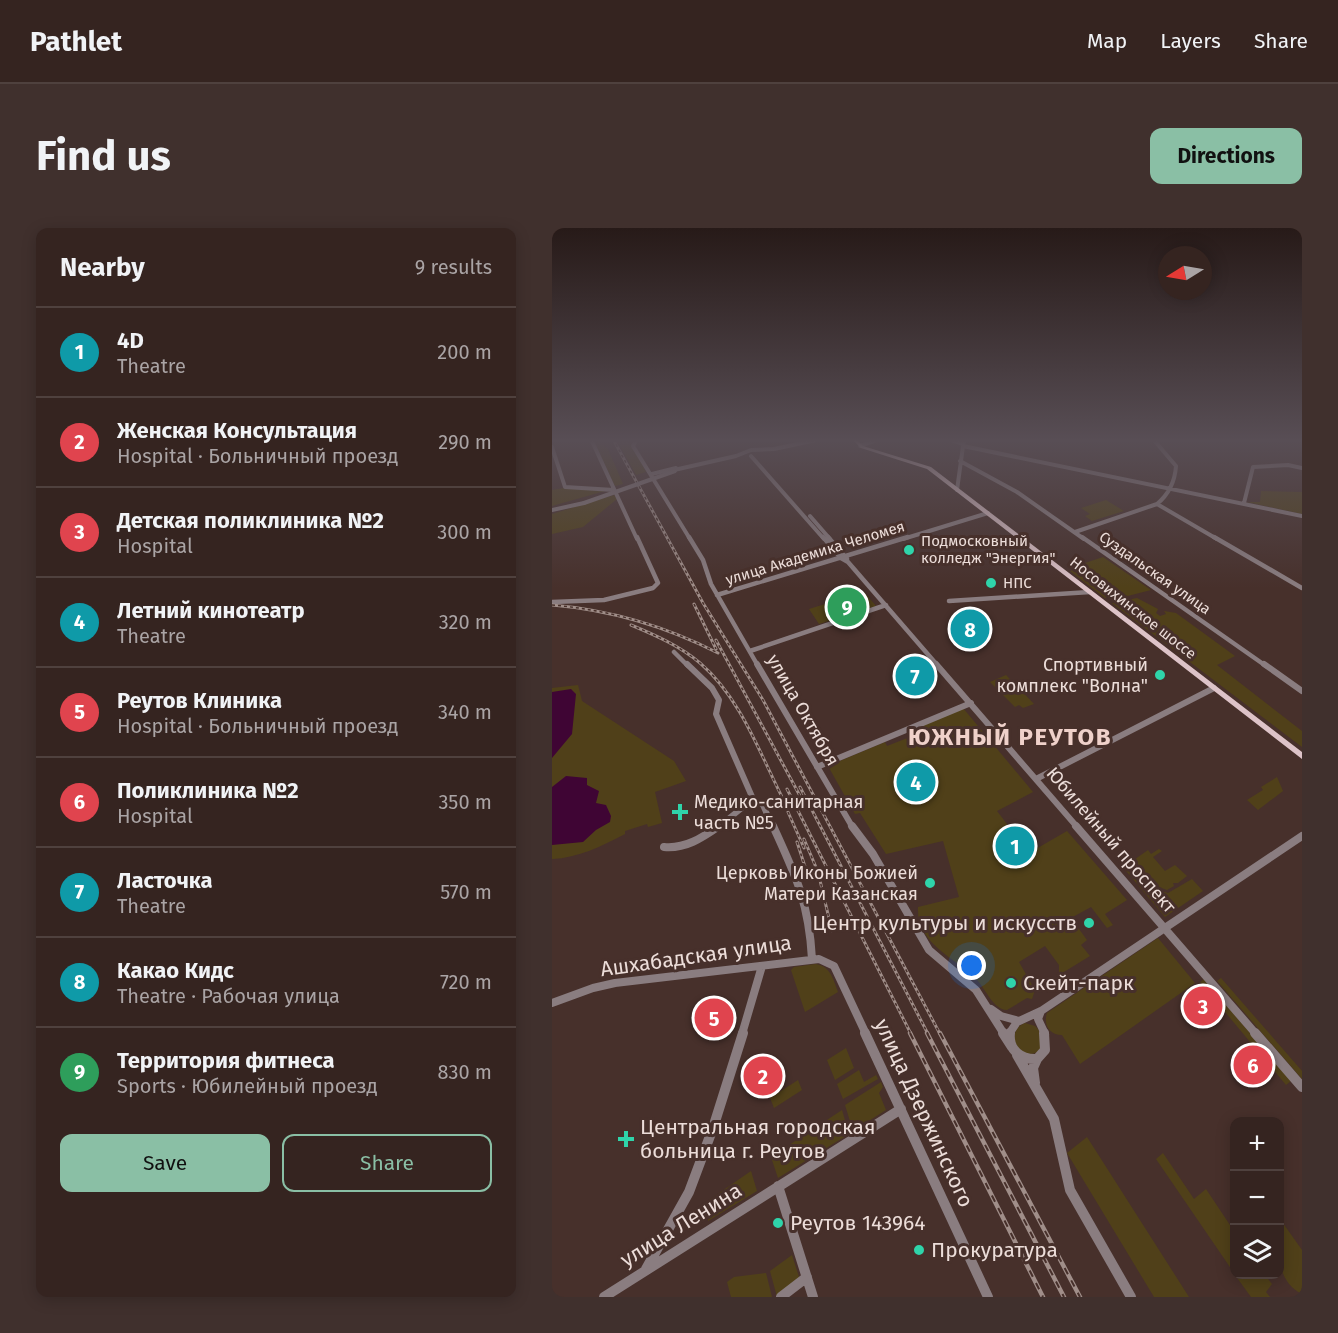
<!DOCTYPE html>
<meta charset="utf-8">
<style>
:root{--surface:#352420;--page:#40302d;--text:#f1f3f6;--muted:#aaa4a5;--line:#4f413e;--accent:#8abfa5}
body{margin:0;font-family:"Fira Sans",sans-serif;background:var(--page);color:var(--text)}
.controls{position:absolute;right:18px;bottom:18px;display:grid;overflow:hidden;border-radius:12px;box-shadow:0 3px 15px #0003}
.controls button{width:54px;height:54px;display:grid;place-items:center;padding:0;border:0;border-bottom:2px solid var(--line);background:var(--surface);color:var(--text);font:30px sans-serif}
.compass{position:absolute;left:606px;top:18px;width:54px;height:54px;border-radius:50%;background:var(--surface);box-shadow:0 3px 15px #0003;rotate:259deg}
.you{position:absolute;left:420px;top:738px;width:21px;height:21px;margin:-15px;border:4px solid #fff;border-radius:50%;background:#1a73e8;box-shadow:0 0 0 9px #1a73e833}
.badge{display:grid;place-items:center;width:39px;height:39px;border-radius:50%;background:var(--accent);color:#fff;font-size:20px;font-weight:700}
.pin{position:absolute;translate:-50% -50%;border:3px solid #fff;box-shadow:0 2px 6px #0006}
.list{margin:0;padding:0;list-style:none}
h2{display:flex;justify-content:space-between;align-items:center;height:78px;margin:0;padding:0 24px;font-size:26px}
h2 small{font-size:20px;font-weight:400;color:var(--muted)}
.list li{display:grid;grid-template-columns:39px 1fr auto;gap:18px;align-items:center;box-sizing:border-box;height:90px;padding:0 24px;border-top:2px solid var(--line)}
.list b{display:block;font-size:22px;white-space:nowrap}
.list p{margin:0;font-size:20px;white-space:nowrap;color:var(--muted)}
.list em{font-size:20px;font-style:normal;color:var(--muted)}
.actions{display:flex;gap:12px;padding:18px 24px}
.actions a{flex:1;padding:14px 0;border:2px solid var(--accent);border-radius:12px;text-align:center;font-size:21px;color:var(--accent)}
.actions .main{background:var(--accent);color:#111}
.icon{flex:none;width:33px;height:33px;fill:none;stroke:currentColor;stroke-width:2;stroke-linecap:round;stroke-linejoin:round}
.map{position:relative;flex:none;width:750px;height:1069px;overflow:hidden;border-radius:12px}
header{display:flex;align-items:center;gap:36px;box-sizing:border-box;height:84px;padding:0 30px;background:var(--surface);border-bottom:2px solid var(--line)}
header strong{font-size:28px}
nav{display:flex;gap:33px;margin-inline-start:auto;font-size:21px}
.intro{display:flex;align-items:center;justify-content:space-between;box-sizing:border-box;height:144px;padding:0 36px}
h1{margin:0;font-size:42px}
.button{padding:15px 27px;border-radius:12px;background:var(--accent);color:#111;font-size:21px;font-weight:700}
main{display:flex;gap:36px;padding:0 36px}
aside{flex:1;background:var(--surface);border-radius:12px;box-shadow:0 3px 15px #0003}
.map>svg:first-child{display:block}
.green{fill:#504019}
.water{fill:#3f0534}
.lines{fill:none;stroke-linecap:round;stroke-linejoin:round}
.minor-far4{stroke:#8a7d80;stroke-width:4}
.minor-far3{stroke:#8a7d80;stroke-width:4.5}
.minor-far2{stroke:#8a7d80;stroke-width:6}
.minor-far1{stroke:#8a7d80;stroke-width:8}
.minor{stroke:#8a7d80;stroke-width:10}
.major{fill:#ddc3c8;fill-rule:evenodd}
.rail-far1-casing{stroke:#a08e89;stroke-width:3}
.rail-casing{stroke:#a08e89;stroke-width:4.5}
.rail-far1{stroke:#47302b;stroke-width:1.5;stroke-dasharray:3;stroke-linecap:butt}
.rail{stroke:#47302b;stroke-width:2;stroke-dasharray:7;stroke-linecap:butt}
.minor-bridge{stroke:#8a7d80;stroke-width:4}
.poi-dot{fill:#2fd4aa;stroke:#47302b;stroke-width:2}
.labels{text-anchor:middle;stroke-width:6;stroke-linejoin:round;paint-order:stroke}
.far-poi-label{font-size:15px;fill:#ecddd9;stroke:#47302b;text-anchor:start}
.far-street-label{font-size:15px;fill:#ecddd9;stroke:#47302b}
.poi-label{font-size:18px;fill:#ecddd9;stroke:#47302b;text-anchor:end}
.street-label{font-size:18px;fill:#ecddd9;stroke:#47302b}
.near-poi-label{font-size:21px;fill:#ecddd9;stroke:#47302b;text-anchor:start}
.near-street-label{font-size:21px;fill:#ecddd9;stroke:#47302b}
.district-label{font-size:24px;font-weight:bold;letter-spacing:1.5px;fill:#efd1ca;stroke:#47302b}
</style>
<header>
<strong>Pathlet</strong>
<nav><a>Map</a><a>Layers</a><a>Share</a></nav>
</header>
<div class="intro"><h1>Find us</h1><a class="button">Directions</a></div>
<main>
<aside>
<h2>Nearby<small>9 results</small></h2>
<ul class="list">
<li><span class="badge" style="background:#0f9aa8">1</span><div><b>4D</b><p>Theatre</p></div><em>200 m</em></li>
<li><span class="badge" style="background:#e0444e">2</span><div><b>Женская Консультация</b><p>Hospital · Больничный проезд</p></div><em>290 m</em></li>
<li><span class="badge" style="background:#e0444e">3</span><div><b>Детская поликлиника №2</b><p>Hospital</p></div><em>300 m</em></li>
<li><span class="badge" style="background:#0f9aa8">4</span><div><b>Летний кинотеатр</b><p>Theatre</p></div><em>320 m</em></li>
<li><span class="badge" style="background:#e0444e">5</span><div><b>Реутов Клиника</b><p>Hospital · Больничный проезд</p></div><em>340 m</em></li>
<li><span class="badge" style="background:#e0444e">6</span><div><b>Поликлиника №2</b><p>Hospital</p></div><em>350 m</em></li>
<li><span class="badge" style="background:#0f9aa8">7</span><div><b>Ласточка</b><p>Theatre</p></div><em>570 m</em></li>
<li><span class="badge" style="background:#0f9aa8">8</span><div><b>Какао Кидс</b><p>Theatre · Рабочая улица</p></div><em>720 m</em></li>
<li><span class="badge" style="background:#2e9e5b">9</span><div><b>Территория фитнеса</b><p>Sports · Юбилейный проезд</p></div><em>830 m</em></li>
</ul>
<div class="actions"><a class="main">Save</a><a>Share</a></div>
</aside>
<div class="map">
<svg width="750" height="1069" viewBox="0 0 750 1069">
<rect width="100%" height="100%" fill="#47302b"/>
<path class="green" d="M41,211H46L56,221L71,256L63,258Z
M64,211H77L94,244L84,247Z
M12,260L53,263L0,278V262Z
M709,263L750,264V286L695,274H708Z
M62,267L65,271L31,299L0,306V286Z
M554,272L572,283L540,293L533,288L538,286L529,280Z
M551,329L599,362L568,370L547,355L561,367L553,370L518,343L526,340L524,338Z
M312,364L324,378L267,396L257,381Z
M585,370L606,381L604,385L608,388L614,386L612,383L624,385L683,428L665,437L750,503V519L560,375Z
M454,447L482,476L471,480L467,477L463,479L438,454Z
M26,457L30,473L122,533L134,553L103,564L110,595L96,599L95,596L73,603V606C50,618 26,630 0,631V460Z
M411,480L481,564L445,583L477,625L515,603L575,672L553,686L561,697L555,700L539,679L519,690L535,712L529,717L538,728L507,747V737L493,718L467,734L483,762L480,771L475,770L455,782C441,782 433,759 423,750C402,729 364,715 366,679L407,669L391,613L334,626L308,585L303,586L276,538L333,514L335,518L358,509L356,504Z
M725,549L731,563L706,582L695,572L711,562L709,559Z
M607,621L610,623L601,629L613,643L623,637L635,648L626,655H621L622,658L615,662L599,656L588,644L590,640L587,637L583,638L579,634L596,622L599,626Z
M575,636L579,637L576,639L590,655L593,654L598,659L616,665L640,651L651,663L613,689L570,638Z
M606,710L643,755L528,836L510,807C498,807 491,797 495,785Z
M264,736C279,739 281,751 286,764L253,784L239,742L242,739Z
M669,750L750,843V851L665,753Z
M652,751L739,853L734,857L648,754Z
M473,795L483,798L489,804V821C469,839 450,804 473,795Z
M294,820L302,840L283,852L275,832Z
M307,842L312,854L324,847L326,851L291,871L285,856Z
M246,852L250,862L222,880L218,870Z
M329,854L331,859L327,865L334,882L301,903L293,877Z
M290,882L297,906L226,950L219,929Z
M535,909L637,1069H602L515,925Z
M611,925L642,971L654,961L682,1003V1045L604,931Z
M199,943L205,963L156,993L157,972Z
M728,991L750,1022V1066C721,1051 727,1019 728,991Z
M240,1027L248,1052L225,1069L218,1043Z
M214,1045L220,1069H179L175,1054L182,1049Z
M683,1047H713L720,1056L714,1064L718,1069H699Z"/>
<path class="water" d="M19,461L24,466L20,506L0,530V464Z
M14,548L35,550V557L47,563L44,575L54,577L59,588L58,594L44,602L31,614L0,617V559Z"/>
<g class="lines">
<path class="minor-far4" d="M39,211L85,311
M85,211L81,218L138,311
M397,211L411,216
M308,218L327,211
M411,218L750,288
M0,219L13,259L62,262
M199,228L272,311
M408,233L465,264L532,311
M122,242L184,228L199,222L222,221L269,211
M100,246L124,240
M405,262L412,211
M692,275L701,239L736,237L750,240
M605,276L665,311
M0,282L32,275
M258,288L278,311
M523,304L605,276C617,266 623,253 624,238L601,211
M351,311L436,285"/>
<path class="minor-far3" d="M137,309L151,332L159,356L206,438
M271,309L289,330L296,334L386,438
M276,309L295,331
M530,309L714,438
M662,309L750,360
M165,367L356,309
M397,373L538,364
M0,374L52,372L101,360L106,355L85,309
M198,423L334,377
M122,424L136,438"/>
<path class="minor-far2" d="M135,436L160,460L167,472L164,486L201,571L211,577L221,600
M205,436L301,600
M384,436L526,600
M712,436L750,463
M265,539L419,475
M484,551L662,460
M165,600L201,571"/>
<path class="minor-far1" d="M221,598C244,648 257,675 260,731
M300,598L321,626L377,722L424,762L452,806
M524,598L704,806
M112,619C133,621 150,610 167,598
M0,775L41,760L63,755L267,731L282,738L314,806
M439,781L449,788L467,793
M489,783L486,791L493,806
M489,783L750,608
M190,806L210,738
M457,806L465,794L489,783"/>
<path class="minor" d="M313,805L436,1069
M451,805L460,819
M458,805C456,822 469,832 485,831L493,822L492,805
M703,805L750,859
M465,827L502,891L518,962L579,1069
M483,855L481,840L485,831
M226,958L261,1069
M94,1041L137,964L161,900L191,805
M52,1069L349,881
M229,1069L255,1049"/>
<path class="major" d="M300,211H304L311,218L379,239L750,524V531L375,241L309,220Z"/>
<g class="rail-far1-casing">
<path id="rail-far1" d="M61,211L151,375L211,472L388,806
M142,376L164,421
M0,377C59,382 113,398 166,425
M79,397C103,407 128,418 148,435C190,471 209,529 234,577
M164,412L248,568
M248,559L376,806
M235,561L359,806
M236,584L252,620
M252,611L266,644L280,703
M245,614L256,648"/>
</g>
<g class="rail-casing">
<path id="rail" d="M358,805L491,1069
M375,805L512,1069
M388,805L528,1069"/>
</g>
<use href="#rail-far1" class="rail-far1"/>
<use href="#rail" class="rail"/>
<path class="minor-bridge" d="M32,275L123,243"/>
</g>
<linearGradient id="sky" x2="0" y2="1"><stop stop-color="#271a18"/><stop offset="0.59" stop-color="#584e55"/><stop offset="1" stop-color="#584e55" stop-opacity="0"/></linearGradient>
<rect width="750" height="360" fill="url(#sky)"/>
<g class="poi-dot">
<circle cx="357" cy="322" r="6"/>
<circle cx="439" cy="355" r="6"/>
<circle cx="608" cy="447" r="6"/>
<path d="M125 575h6v6h6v6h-6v6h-6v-6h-6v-6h6z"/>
<circle cx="378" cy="655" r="6"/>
<circle cx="537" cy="695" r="6"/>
<circle cx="459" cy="755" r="6"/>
<path d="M71 902h6v6h6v6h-6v6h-6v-6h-6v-6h6z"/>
<circle cx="226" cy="995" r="6"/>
<circle cx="367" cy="1022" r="6"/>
</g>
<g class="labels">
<g class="far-poi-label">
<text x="369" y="318">Подмосковный<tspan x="369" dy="17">колледж "Энергия"</tspan></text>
<text x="451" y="360">НПС</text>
</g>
<g class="far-street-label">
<text transform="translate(263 325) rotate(-17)" y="5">улица Академика Челомея</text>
<text transform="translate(603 345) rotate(35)" y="5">Суздальская улица</text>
<text transform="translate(581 380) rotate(38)" y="5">Носовихинское шоссе</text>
</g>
<g class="poi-label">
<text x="596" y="443">Спортивный<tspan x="596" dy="21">комплекс "Волна"</tspan></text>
<text x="142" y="580" text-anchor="start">Медико-санитарная<tspan x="142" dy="21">часть №5</tspan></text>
<text x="366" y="651">Церковь Иконы Божией<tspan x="366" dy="21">Матери Казанская</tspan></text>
</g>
<g class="street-label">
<text transform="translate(251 482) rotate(60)" y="6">улица Октября</text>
<text transform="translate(559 612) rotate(49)" y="6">Юбилейный проспект</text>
</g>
<g class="near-poi-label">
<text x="525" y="702" text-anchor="end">Центр культуры и искусств</text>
<text x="471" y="762">Скейт-парк</text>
<text x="88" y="906">Центральная городская<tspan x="88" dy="24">больница г. Реутов</tspan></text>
<text x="238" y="1002">Реутов 143964</text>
<text x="379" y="1029">Прокуратура</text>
</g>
<g class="near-street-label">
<text transform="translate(144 728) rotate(-8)" y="7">Ашхабадская улица</text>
<text transform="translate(372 885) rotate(65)" y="7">улица Дзержинского</text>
<text transform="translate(129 997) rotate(-32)" y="7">улица Ленина</text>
</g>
<g class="district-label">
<text x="458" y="517">ЮЖНЫЙ РЕУТОВ</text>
</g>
</g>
</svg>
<div class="controls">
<button>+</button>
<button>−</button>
<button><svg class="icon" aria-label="layers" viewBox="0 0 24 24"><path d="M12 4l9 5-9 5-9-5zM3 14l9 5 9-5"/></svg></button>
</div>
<svg class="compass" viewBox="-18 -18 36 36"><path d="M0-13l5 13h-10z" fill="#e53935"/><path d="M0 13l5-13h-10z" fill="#aaa4a5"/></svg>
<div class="you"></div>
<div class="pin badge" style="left:463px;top:618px;background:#0f9aa8">1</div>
<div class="pin badge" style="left:211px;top:848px;background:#e0444e">2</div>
<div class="pin badge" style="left:651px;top:778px;background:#e0444e">3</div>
<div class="pin badge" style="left:364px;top:554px;background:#0f9aa8">4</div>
<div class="pin badge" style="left:162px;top:790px;background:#e0444e">5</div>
<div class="pin badge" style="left:701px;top:837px;background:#e0444e">6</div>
<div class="pin badge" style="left:363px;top:448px;background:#0f9aa8">7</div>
<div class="pin badge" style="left:418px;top:401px;background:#0f9aa8">8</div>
<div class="pin badge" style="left:295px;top:379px;background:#2e9e5b">9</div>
</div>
</main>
